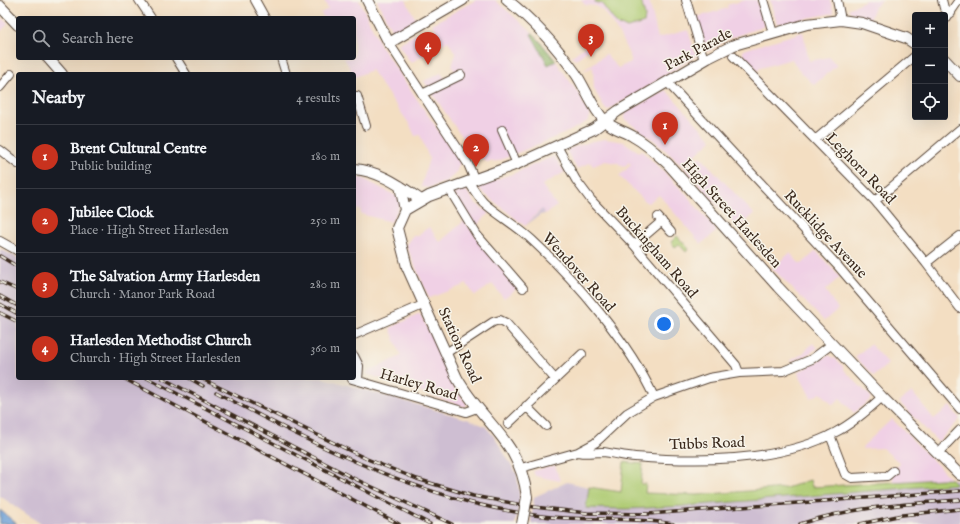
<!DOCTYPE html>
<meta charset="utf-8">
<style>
:root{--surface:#171b24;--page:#20242c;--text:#f1f3f6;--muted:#9ea1a6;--line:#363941;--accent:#c8321e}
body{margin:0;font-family:"IM FELL English",serif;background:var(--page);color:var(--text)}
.controls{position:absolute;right:12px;top:12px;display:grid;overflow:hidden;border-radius:4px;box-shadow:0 4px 16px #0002}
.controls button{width:36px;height:36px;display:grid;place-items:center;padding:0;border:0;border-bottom:1px solid var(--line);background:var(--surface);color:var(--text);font:20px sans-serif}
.you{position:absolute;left:664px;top:324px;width:14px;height:14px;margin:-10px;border:3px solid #fff;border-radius:50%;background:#1a73e8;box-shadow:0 0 0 6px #1a73e833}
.badge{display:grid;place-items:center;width:26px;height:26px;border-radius:50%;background:var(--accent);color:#fff;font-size:13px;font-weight:700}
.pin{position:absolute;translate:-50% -33px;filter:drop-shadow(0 1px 2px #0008)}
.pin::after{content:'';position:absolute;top:21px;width:14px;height:12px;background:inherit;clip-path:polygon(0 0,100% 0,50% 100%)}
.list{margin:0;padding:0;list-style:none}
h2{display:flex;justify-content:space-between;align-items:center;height:52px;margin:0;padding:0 16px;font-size:17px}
h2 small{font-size:13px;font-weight:400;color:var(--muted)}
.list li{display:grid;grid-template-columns:26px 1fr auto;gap:12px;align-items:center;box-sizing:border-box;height:64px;padding:0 16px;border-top:1px solid var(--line)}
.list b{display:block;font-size:15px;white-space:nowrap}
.list p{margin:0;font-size:13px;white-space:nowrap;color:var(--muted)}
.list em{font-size:13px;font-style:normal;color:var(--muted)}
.icon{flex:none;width:22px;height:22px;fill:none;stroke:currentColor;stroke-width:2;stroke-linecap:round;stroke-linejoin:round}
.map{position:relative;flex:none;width:960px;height:524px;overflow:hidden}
.search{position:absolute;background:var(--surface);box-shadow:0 4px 16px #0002;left:16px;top:16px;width:340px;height:44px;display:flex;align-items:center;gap:10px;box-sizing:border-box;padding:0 14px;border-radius:4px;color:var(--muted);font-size:15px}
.panel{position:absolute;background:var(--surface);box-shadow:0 4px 16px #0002;left:16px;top:72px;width:340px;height:308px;border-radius:4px}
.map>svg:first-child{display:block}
.built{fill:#f0d0e5}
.industrial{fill:#cebed2}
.green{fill:#aecb72;stroke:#747a48}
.forest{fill:#8aaf64;stroke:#626c41}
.water{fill:#6b9ed6;stroke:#53647a}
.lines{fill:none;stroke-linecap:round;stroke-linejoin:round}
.minor-casing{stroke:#574537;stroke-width:10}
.major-casing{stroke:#574537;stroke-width:12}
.minor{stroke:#fff;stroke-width:8}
.major{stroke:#fff;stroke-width:10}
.rail-casing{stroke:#3b2a1e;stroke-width:3.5}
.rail{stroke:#f7f3e8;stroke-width:2;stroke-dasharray:6;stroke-linecap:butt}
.major-bridge-casing{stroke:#574537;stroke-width:12;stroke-linecap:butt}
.major-bridge{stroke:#fff;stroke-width:10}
.labels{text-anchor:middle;stroke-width:3;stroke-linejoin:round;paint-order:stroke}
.street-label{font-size:15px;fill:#3b2a1e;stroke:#f7f3e8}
</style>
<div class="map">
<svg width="960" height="524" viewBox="0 0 960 524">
<rect width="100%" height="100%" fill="#f7f3e8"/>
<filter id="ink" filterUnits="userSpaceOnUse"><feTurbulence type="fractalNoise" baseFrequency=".025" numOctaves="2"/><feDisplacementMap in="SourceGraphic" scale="8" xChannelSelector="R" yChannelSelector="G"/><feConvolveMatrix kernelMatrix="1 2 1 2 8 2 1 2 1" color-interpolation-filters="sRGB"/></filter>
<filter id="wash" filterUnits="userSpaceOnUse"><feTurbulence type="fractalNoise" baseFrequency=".012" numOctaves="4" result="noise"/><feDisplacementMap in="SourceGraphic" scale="16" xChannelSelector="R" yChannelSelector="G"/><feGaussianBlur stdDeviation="0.9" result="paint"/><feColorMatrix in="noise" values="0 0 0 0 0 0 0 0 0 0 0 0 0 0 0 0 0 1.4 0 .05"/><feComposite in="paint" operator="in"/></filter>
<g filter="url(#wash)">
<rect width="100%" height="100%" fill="#f3dec2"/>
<path class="built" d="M324,0H359L382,48L460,162L456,173L447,181L429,188L421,187L429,158L420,135L415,136L410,125L371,70L355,77L344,58H354V18H324L321,13L328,9Z
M377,0H406L416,20L393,33Z
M476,0H495L533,33L548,50L583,100L582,101L590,115L588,121L570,131L498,161L487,162L472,152L424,81L441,73L446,80L457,75L452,66L456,54L448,41L443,44L432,24Z
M581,0H649L658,38L688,30L696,56L639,92L608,110L605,109L594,89L593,67L583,71L606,54L618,68L631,62V58L618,32L603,11L596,6L585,5Z
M746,0H757L764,26L728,39L707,52L697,17L728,8L727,5Z
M770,0H830L834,13L777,24Z
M866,0H882L875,7L870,19L852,13L848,9Z
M0,17L8,24L0,32Z
M421,31L433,49L411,63L398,44Z
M803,32L809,61L829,57L837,65L814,85L797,68L792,59L760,68L758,71L743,54V50Z
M593,40L596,44L575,60L572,56Z
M666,90L712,140L683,166L655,141L624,119V116L628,111Z
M605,139L624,142L639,152L641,150L643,152L685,193L717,231L701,244L659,195L648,203L646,202L619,176L631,165L629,162L624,167L618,163L605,161L593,166L590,162L577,169L567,152L568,149L593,141Z
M554,156L565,172L542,185L557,206L545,214L542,210L538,212L525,226L486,195L478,187L479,185L515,173Z
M700,156L754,214L738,229L684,168Z
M354,178H362L398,197L401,203L391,222L361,214L360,209L354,210Z
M465,189L475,203L489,213L476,227L453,194Z
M464,221L507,274L520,286L504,298L492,284L475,296L467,284L429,298L406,245L412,236H420L419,234L429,227L440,242Z
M816,251L840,277L825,290L838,309L824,321L772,268L790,253L799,263L802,264Z
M420,314L443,358L454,388L467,404L465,407L367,374V372L401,356L390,328Z
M813,343L818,348L803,357L791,362L790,361L802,354Z
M870,344L888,364L874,376L855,357Z
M829,355L833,359L835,358L842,365L845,371L871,397V399L854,413L840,398L833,405L821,393L811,398L798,372Z
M912,392L934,419L950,406L960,419L938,442L899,402Z
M892,419L951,479L893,482V468L899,466V462L882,448L862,449L863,446Z
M555,465L560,481L535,476L533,471Z"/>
<path class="industrial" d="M542,209L545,214L540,215L525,226Z
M0,249L18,258V378H323L467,419L485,426L493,435L517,474L520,501L515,524H41L0,496Z
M941,479H960V524H533L531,522L534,497L567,482L601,490L621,492L697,495L787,488L810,480L812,487Z"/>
<path class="green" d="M596,0H641L645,16L644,23L627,28L621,25L619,27L602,4L594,2Z
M677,236L689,249L686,252L679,244L675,247L671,242Z
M624,462L643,464L641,484H646L645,493L697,495L786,488L810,480L812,487L941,479H951L956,484L685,506L626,509L586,508L589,487L621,492Z"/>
<path class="forest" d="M533,33L556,61L548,65L531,34Z"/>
<path class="water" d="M0,510L17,524H0Z"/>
</g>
<g filter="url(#ink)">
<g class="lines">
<g class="minor-casing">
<path id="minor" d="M139,0L151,18
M255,0L265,18
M686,0L704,60
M763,0L773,33
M837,0L841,20
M942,0L944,8L951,13
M945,20L959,0
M389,43L468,164L474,178
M733,56L875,201L926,263L960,308
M176,58L186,74
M281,58L286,74
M667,82L837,265L960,409
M0,87L11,74
M422,94L461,75
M354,96H357L366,126
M502,130L517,164
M815,140L915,56
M557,146L576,180L591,200L634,245L736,365L739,373
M0,150L18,164
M468,181C473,188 477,196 484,203C499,216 517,226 532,240C576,281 629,342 654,397
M449,189L477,235L523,288
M875,201L960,129
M658,217L671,232
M0,241L18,251
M634,245L662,221
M926,263L960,236
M354,335L425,304
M446,353L493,322L500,320L506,323L555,379
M354,356L359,366L358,380
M352,379L466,412L477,408
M526,406L546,426
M508,424L582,354
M830,435L845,474L852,478L887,476L893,471
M578,452L595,443L627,413L654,397L709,378L739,373L783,371L812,359L832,344
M938,453L960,430
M521,468L578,452C587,454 593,452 602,452C613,453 624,456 635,457C697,462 780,463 836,432C853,423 868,410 882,397"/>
</g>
<g class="major-casing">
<path id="major" d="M367,0L389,43L463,0
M507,0C534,21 556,46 576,74C586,89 592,108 605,121C613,129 625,131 634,137C647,144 657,154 668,164L778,287L882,397L960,475
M0,6L18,25
M48,58L62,74
M945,60L960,76
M354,169C380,171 400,186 421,200
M400,186L405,210
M527,497C520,440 483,424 457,378L407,267L397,228L405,210L429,196L517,164L594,129L618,111L708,58L734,45L807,24L841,20L862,23L906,38L915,44"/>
</g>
<use href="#minor" class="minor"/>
<use href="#major" class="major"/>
<g class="rail-casing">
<path id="rail" d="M0,256L18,267
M0,282L18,290
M0,296L18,306
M0,304L18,314
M0,313L18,322
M123,378L399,524
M147,378L430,524
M162,378L353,478L452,524
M189,378L203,386
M200,378L367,459L417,479L473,496L534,507L587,513L648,514L960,491
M216,392C297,436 382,479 472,503C492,508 513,512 534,515C580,522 627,516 673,524
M800,524C851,507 906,504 960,500
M860,524L902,515L960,509"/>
</g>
<use href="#rail" class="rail"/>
<g class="major-bridge-casing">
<path id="major-bridge" d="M522,524L527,497"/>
</g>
<use href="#major-bridge" class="major-bridge"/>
</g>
</g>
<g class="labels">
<g class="street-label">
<text transform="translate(698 49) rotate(-28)" y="5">Park Parade</text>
<text transform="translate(861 168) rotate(46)" y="5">Leghorn Road</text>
<text transform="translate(732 213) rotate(48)" y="5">High Street Harlesden</text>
<text transform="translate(826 234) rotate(47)" y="5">Rucklidge Avenue</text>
<text transform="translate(657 252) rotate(49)" y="5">Buckingham Road</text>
<text transform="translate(579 272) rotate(48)" y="5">Wendover Road</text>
<text transform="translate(460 345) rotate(65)" y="5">Station Road</text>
<text transform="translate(419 384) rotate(16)" y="5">Harley Road</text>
<text transform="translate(707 443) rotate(-2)" y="5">Tubbs Road</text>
</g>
</g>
</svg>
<div class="controls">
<button>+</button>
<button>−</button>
<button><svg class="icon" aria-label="locate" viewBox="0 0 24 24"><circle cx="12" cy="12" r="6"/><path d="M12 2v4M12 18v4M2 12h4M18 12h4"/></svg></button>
</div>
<div class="you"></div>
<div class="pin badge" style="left:665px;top:145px">1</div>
<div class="pin badge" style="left:476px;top:167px">2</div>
<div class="pin badge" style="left:591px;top:57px">3</div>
<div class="pin badge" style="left:428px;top:65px">4</div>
<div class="search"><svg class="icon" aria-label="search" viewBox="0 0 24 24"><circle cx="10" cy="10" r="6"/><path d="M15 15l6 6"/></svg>Search here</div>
<section class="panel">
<h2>Nearby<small>4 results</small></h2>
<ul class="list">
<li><span class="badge">1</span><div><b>Brent Cultural Centre</b><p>Public building</p></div><em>180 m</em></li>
<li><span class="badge">2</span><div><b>Jubilee Clock</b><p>Place · High Street Harlesden</p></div><em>250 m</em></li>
<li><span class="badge">3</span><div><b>The Salvation Army Harlesden</b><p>Church · Manor Park Road</p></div><em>280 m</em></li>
<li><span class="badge">4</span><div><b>Harlesden Methodist Church</b><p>Church · High Street Harlesden</p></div><em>360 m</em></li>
</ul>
</section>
</div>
